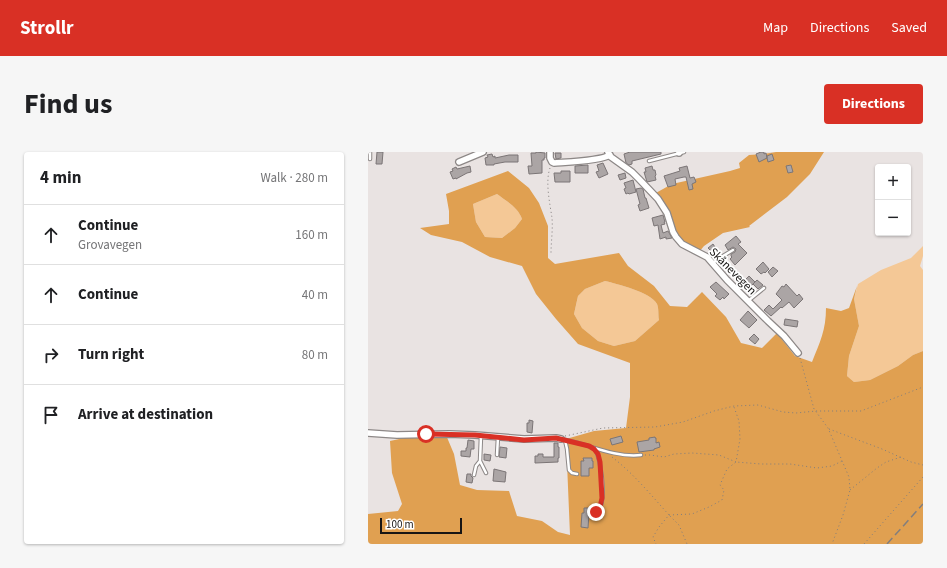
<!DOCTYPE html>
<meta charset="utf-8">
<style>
:root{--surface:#fff;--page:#f6f6f6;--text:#202124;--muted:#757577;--line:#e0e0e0;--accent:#d93025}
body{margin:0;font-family:"Source Sans 3",sans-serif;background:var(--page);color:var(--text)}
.controls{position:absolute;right:12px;top:12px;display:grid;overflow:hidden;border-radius:4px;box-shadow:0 1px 3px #0004}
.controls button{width:36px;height:36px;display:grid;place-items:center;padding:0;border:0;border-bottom:1px solid var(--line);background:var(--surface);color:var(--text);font:20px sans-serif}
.scale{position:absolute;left:12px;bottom:10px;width:82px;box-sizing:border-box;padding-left:4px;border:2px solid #171514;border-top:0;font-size:11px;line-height:14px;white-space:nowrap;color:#171514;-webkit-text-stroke:3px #fff;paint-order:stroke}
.stop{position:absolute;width:12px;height:12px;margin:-9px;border:3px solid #d93025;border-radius:50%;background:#fff}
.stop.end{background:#d93025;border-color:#fff;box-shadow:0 1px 4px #0008}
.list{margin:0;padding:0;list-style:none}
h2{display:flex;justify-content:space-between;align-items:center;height:52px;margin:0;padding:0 16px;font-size:17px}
h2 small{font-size:13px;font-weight:400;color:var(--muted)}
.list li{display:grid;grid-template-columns:26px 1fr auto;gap:12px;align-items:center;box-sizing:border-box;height:60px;padding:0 16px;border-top:1px solid var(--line)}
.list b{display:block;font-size:15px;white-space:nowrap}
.list p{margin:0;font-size:13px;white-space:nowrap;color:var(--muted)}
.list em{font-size:13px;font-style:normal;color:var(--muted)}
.icon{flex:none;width:22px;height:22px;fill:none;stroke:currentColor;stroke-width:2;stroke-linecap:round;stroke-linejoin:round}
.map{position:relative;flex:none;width:555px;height:392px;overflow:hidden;border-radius:4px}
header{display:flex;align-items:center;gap:24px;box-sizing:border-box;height:56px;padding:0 20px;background:var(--accent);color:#fff}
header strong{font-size:19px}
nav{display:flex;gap:22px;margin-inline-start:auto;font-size:14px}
.intro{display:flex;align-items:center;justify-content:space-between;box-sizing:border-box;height:96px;padding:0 24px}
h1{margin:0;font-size:28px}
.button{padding:10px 18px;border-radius:4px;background:var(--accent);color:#fff;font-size:14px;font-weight:700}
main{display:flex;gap:24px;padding:0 24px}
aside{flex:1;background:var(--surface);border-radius:4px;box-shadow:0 1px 3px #0004}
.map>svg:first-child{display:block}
.green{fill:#f4c896}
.forest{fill:#e0a051;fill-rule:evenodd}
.building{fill:#aba5a5;stroke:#7b7576}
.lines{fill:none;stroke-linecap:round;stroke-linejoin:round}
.service-casing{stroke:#8d8887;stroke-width:4.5}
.minor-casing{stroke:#8d8887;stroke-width:8}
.path{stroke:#827e7d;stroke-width:1;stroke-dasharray:1 3;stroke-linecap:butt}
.service{stroke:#fff;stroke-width:2.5}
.minor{stroke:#fff;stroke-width:5.5}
.rail{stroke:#827e7d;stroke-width:1.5;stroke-dasharray:8 4;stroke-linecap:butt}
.route{stroke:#d93025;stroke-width:5}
.labels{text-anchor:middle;stroke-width:3.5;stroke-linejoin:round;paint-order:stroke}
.street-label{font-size:12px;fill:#171514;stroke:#fff}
</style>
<header>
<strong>Strollr</strong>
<nav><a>Map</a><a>Directions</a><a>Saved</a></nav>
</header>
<div class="intro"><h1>Find us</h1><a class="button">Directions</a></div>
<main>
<aside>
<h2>4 min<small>Walk · 280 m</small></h2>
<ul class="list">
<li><svg class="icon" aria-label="ahead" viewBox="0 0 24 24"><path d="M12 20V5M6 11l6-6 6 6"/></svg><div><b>Continue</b><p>Grovavegen</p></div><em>160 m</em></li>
<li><svg class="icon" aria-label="ahead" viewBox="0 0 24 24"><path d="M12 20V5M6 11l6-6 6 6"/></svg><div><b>Continue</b></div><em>40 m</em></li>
<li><svg class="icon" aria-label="right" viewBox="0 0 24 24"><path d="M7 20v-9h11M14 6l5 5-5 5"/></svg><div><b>Turn right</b></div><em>80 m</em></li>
<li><svg class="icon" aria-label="arrive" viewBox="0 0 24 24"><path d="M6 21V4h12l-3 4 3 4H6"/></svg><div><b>Arrive at destination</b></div></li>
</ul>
</aside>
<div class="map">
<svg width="555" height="392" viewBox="0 0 555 392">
<rect width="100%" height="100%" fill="#e9e3e2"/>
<path class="green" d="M129,42C138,49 150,55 154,67L147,76L134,86L117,85L108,70L105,52Z
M555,94V104L552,114L555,118V199L545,203L530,214L502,228L486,230L479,224L481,204L491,174L486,147L490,132L513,118L543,106Z
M237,129C249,132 283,140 289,152C291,156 290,164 291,168L267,189L246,194L230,189L214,176L206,162L209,149L210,144L217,137Z"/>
<path class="forest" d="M408,0H456L442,22L419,45L381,74L382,75L355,81L336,94L331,100L308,86L301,68L286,42L304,32L362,19L372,16L371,11L381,3L396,2Z
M140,19L161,36L171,51L180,74V106L187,112L251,101L260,114L286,134L302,154L319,155L334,140L358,165L373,191L394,196L409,181L427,204L444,210C452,190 458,178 458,156L473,159L481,156L489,134L486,147L491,174L481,204L479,224L486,230L502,228L530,214L545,203L555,199V392H0V362L30,359L34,352L24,321L22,289L50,283H78L86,302L92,333L109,338L141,339L149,364L174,369L190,380L202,383L198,287L226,279L258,276L262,245V211L210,192L188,167L168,142L154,114L122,105L94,90L63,83L52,76L81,72V59L78,42ZM129,42C138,49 150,55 154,67L147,76L134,86L117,85L108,70L105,52ZM237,129C249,132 283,140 289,152C291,156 290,164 291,168L267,189L246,194L230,189L214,176L206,162L210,144L217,137Z"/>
<path class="building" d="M9,0H15L14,12H8Z
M168,0L177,1V6H176V8H174V21L161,22L160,14H164L163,1H168Z
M262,0H293V2L264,9V12L261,13L258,11L256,2Z
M393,0H396V2L398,1L399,6V4L404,2L406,8L400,10L399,6L391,10L388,2Z
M187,1H193V6L188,7Z
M124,2L125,5L127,4V6L141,3H150V10H137L126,12V13H118L117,6L120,5L119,3Z
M235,11L240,22L231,26L228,20L231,19L229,13Z
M220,13V21H207V14Z
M423,13L425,20L420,21L418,14Z
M102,14L103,20L99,21L88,27V26L85,27L82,20L85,19L84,17L88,15L89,17Z
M284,14L285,18H287L288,23L287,24L288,28L279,30L276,20H278L277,16Z
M319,14L322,26L326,25L328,30L324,32L325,37L321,38L318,25H316L307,27L308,33L300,35L296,24L312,19L311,16Z
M193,19H202V30H187L186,21H193Z
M257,21L258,26L252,28L250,23Z
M265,28L268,40L261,42L260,41L258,42L256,37L258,36L256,31Z
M273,36L275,37L277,46H278L281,56L272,59L270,53L272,52L268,37Z
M295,63L297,70H296L297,72L293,73L295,81L300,79L304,86L298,87V85L292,87L290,73L286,74L284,66Z
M368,84L373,90L370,92L379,101L367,113L362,107L364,105L363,104V102L367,100L368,97L365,95L360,98L357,93Z
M345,92L349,98L345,101L340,96Z
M395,110L401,117L397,121L396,120L393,122L388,117Z
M405,115L410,119L404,125L400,120Z
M381,124L387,130L382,135V134L379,136L374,131Z
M389,128L395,133L390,137L385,132Z
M348,130L361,142L356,147L355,145L352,148L347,144L349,142L342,135Z
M418,132L429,144L431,142L435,147L426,156L421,150L414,156L413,155L403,164L396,158L401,153L405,157L414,148L408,142L414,134L416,135Z
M380,159L389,168L381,176L372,168Z
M417,167L430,169L429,175L416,173Z
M386,182L391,187L387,192L381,187Z
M161,268L165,269L164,281L159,280V271H161Z
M253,284L255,290L244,293L242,287Z
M287,285V286H288V291L291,290L292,295L286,297V298L271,300L269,290L281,288V286Z
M100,288L106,289V297H103L102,305L93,304V299H98V296H99Z
M186,291H190V295H191V306H190V310L167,311V304H170V302H175V305H186Z
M132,295L139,296L138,306L131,305Z
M116,302L123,303L122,309L116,308Z
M215,306H224V309H225V316H221V324H213V309H216Z
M126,317L138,320L137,330L125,329Z
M99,322H103V324L105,326L104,331L98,330Z
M216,356H223V362H221L220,376L213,375L214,361H216Z"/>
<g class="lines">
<g class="service-casing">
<path id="service" d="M2,7V0
M281,9L316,0
M345,111L350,107L365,98
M380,149L396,136
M113,284L112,309L118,321
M193,287C202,289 212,291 220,294C236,299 255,305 273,303
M197,288L199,297L201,318L204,321L209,322
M129,303L130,285
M106,323L108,314L112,309
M225,363C229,360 232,357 233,353C237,341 233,308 227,297"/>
</g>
<g class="minor-casing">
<path id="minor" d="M182,0V6L184,10L186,11C199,10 233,9 242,3
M240,0L243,5L264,20L271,27L290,47L299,61L305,80L308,85L314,92L339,105L359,128L400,169L416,184L430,201
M311,0V1
M91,10L115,0
M0,281L29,283L81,282L107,283L156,287L188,286L193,287"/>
</g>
<path class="path" d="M182,16C177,30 182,52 184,66C185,78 183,90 183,102
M432,206L446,257L460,276L481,325L482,338L475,363L464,392
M461,277L514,297L543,310L555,313
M197,284L235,276L287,275L315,270L346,259L366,254L390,253L415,260L428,261L448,259H493L555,235
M277,303H282L296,305L306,302L324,301L351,303L368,310L372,287L371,269L366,255
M244,305C266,322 283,343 301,363L291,375L285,385L288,392
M482,338L509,316L518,310L533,305
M301,363L324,362L341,355L354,348L356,338L352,333L359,317L368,310L393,312H422L449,316L464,314L474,309
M302,364L311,373L319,392
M496,392L555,325"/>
<use href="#service" class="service"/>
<use href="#minor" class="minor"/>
<path class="rail" d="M519,392L555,352"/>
</g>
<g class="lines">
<path class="route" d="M58,282L107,283L156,288L188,286L221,294L226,297L230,302L232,310L234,346L232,355L228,360"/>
</g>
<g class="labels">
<g class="street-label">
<text transform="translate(365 119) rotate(45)" y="4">Skånevegen</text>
</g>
</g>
</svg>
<div class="controls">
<button>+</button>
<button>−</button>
</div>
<div class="scale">100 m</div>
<div class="stop" style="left:58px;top:282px"></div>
<div class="stop end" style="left:228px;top:360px"></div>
</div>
</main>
